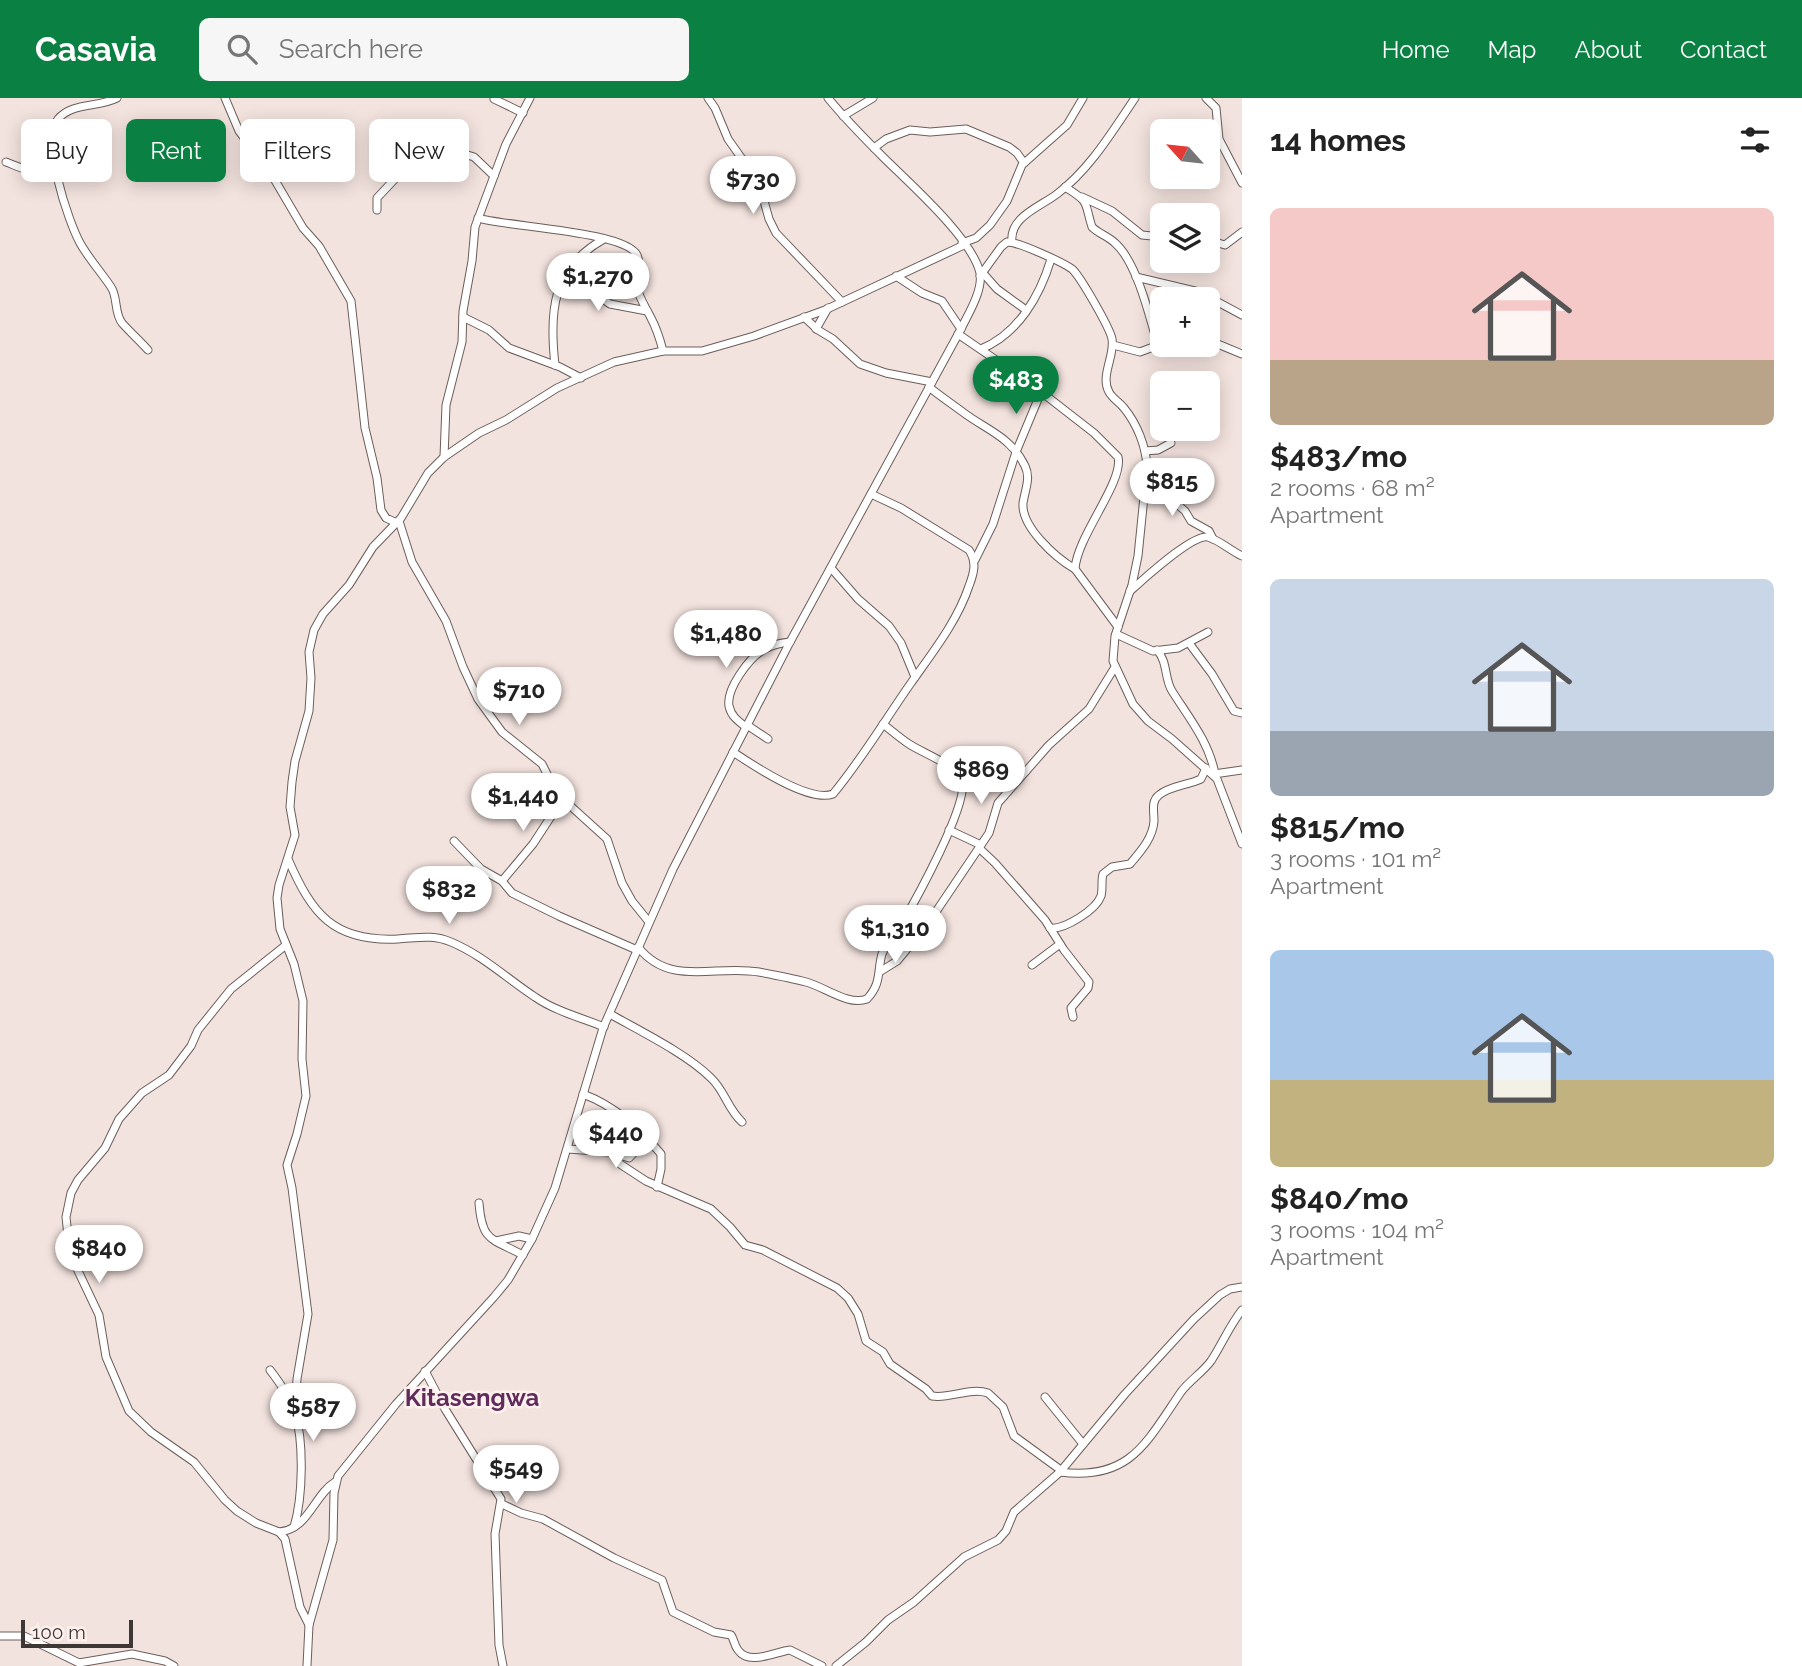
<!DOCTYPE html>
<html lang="en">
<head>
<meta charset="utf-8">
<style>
  :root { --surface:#fff; --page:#f6f6f6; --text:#222; --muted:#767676; --accent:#0b8043 }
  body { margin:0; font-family:Raleway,sans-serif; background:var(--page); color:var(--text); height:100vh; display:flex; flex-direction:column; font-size:26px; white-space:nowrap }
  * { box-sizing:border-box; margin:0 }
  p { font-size:23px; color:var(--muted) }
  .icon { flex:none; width:38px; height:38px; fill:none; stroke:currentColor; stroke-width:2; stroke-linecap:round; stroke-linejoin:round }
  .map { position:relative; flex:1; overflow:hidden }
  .panel { display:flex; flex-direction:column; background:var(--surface); width:560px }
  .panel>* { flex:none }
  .top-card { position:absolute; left:21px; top:21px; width:665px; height:63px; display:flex; gap:14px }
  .needle { width:46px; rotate:297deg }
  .fabs { position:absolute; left:1150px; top:21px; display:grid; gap:14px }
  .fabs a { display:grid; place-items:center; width:70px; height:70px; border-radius:10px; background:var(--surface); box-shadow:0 4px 18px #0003; font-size:35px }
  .scale { position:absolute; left:21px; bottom:18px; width:112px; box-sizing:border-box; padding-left:7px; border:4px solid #3d3735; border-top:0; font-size:19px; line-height:24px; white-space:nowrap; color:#3d3735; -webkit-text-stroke:5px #fef1ed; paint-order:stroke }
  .price { position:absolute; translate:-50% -60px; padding:0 16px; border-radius:24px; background:#fff; color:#222; font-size:23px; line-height:46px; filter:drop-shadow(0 2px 4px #0008) }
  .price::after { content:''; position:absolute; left:50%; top:42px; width:21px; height:16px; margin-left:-10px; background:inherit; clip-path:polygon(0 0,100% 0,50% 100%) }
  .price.selected { background:var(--accent); color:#fff }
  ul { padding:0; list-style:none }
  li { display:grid; align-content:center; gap:14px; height:371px; padding:0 28px }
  li span { display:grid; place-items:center; height:217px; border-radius:10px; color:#555 }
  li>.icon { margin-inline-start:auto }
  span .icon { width:126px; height:126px; fill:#fffc; stroke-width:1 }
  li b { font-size:30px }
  h2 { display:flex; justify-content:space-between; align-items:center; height:84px; padding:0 28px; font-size:30px }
  .pill { padding:0 24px; border-radius:10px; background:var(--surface); box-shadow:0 4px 18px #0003; font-size:24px; line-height:63px }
  .pill.selected { background:var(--accent); color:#fff }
  header { display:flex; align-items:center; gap:42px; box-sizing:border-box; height:98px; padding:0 35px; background:var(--accent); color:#fff }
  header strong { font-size:33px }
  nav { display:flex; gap:38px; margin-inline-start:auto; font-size:24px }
  .search { width:490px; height:63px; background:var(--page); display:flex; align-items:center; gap:18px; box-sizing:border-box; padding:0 24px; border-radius:10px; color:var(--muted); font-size:26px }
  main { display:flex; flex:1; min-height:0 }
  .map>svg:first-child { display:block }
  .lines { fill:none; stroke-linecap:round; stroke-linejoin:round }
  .minor-casing { stroke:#6b5e5a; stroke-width:9 }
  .minor { stroke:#fff; stroke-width:7 }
  .labels { text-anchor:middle; stroke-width:5; stroke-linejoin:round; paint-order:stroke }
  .quarter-label { font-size:24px; font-weight:bold; fill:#5f2c5b; stroke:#fef1ed }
</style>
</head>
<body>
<header>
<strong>Casavia</strong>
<div class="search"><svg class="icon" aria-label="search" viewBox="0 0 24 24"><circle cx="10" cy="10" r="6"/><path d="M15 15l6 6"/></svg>Search here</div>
<nav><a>Home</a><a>Map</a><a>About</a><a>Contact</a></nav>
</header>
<main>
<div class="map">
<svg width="1242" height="1568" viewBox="0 0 1242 1568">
  <rect width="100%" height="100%" fill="#f3e3de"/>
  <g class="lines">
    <defs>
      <g id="minor">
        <path d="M117 0C98 10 72 4 58 21 41 42 68 123 80 145 89 161 101 174 111 189 118 199 114 215 122 225 130 234 140 243 148 252"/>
        <polyline points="225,0 239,33 273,79 303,130 319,148 351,203 365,330 377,380 381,412 386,420 397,425"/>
        <polyline points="708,0 715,10 728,41 759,85 769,121 776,135 842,204"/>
        <polyline points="1206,0 1216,10 1219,41 1242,85"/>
        <polyline points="494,1 523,15"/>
        <polyline points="843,18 873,0"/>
        <polyline points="874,50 886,41 910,32 930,34 966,31 1009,49 1017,55 1024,65"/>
        <path d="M6 64C32 74 34 78 54 55"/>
        <path d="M1065 89C1091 105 1084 104 1092 129 1099 136 1108 138 1115 145 1137 164 1150 220 1158 248"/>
        <polyline points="1082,99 1112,113 1142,137 1162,139"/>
        <polyline points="377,112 377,100 406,69 440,51 448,51 474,59 494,78"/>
        <path d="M478 120C507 129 625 133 637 157 642 168 635 178 637 189 639 200 645 208 650 218 656 229 660 241 663 253"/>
        <polyline points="1208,142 1225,147 1242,134"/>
        <path d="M1012 144C1009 119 1040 109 1057 96 1090 71 1112 34 1135 0"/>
        <polyline points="962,145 976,140 990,127 1007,103 1022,67 1067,27 1083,0"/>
        <polyline points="982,174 997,191 1026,212"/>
        <polyline points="564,178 589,191 610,206 647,213"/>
        <polyline points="896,178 922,195 942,203 961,231"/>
        <path d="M980 178 1001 149 1007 144C1019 144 1062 164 1072 171 1080 178 1110 230 1112 241 1115 258 1100 278 1109 294 1112 300 1119 304 1124 310 1137 326 1146 348 1147 369L1138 458 1132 487 1115 538 1113 563 1133 606 1148 623 1172 641 1217 681 1242 746"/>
        <polyline points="1136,179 1199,194 1242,217"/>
        <polyline points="463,219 489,232 509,250 560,269 581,280"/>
        <polyline points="804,219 818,232 833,241 860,266 886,275 932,284"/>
        <polyline points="816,231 828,210"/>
        <path d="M958 236 1031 286 1094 335 1118 359C1124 384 1077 438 1075 471L1118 529"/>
        <polyline points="1208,242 1242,256"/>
        <polyline points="1113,247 1140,254 1161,246"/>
        <path d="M981 251C1018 236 1040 198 1051 161"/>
        <path d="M555 267C549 213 552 170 604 141"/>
        <path d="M929 289C940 298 952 306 964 315 987 332 1011 339 1025 368 1031 380 1025 392 1023 405 1021 429 1056 460 1075 471"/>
        <polyline points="1145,353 1158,352 1171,345"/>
        <polyline points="444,359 446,307 462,244 463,213 472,163 475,129 506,46 530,0"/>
        <polyline points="1145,387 1176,405 1185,413 1191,423 1209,433 1213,441"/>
        <polyline points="399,423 412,464 446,523 463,569 478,601 502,634 542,666 550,682 565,703 607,741 622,785 632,803 649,824"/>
        <polyline points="975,462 993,426 1016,354 1041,294"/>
        <polyline points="831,470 858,501 889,528 901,545 915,579"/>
        <path d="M1130 493C1143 482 1192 436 1208 439 1219 442 1231 453 1242 458"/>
        <polyline points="1116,536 1153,553 1178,550 1208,534"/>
        <polyline points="1189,545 1212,576 1234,613 1242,615"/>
        <path d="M1157 552C1168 564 1164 580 1172 593 1189 620 1209 644 1215 676"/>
        <polyline points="747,627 768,641"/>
        <path d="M746 629C738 623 731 618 729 608 726 591 749 560 763 552 771 547 780 545 790 544"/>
        <path d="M733 654C754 668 809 705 833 696 862 661 885 622 911 585 932 555 957 524 969 488 974 475 977 464 969 452L901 410 871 396"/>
        <polyline points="1214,676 1242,672"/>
        <polyline points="962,682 1026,673"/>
        <polyline points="949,732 981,747"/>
        <polyline points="454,743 481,771 502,783 512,795 559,818 637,852"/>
        <polyline points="979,750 995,765 1045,822 1064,852 1089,884 1088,890 1071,910 1073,919"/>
        <path d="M288 761C312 816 333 844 398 841 417 840 433 836 451 844 484 858 506 880 535 899 555 913 582 920 604 929"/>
        <polyline points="502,783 533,746 563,700"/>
        <path d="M1050 830C1064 832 1096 812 1101 798 1103 790 1101 783 1103 776L1112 769 1130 766C1140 754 1153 740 1154 723 1154 713 1151 703 1159 697 1168 689 1185 687 1196 683L1201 681 1206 670"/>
        <polyline points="286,847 231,891 198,932 191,948 169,977 142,995 119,1021 105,1050 78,1082 71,1095 66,1119 70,1156 99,1217 106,1259 129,1313 151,1334 194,1364 225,1402 237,1413 256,1425 279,1434 285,1441 300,1509 309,1527"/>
        <path d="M638 849C671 890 715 866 759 874 775 877 791 880 806 884 825 889 848 908 867 901 882 885 877 873 882 856 886 846 894 838 900 829 914 805 970 705 962 681 957 668 921 654 909 646 900 640 892 633 883 626"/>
        <polyline points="1032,867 1060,846"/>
        <polyline points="881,873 897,863 927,827 989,735 998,705 1049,647 1089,611 1115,569"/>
        <path d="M610 916C640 933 687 956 711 980 725 993 727 1010 742 1024"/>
        <path d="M583 996C615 1008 639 1030 661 1056V1071L657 1089"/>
        <polyline points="568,1051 609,1054 629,1060 647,1041"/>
        <path d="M616 1056 620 1066 646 1083 711 1111 730 1129 745 1147 763 1152 837 1190 848 1200 858 1216 866 1243 883 1254 890 1266 926 1291 932 1298C950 1301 970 1289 988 1295L1003 1309 1014 1338 1062 1373"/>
        <path d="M479 1105C482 1144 491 1140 523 1157"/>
        <polyline points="496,1143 519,1138 532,1141"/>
        <path d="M270 1272C280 1285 290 1299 295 1315 304 1344 303 1399 294 1429"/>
        <polyline points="425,1273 445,1311 501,1401 495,1436 499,1547 503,1568"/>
        <polyline points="1045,1299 1083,1346"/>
        <polyline points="295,1314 297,1281 308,1216 292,1090 287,1067 297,1036 306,998 302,961 303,903 294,866 280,831 277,800 279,787 295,737 290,709 292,684 295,663 309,613 311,580 309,554 314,532 323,516 349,487 373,449 401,420 428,375 444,359 479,335 506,322 557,290 614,264 663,253 702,253 754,238 825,212 964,147"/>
        <path d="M1060 1374C1130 1383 1146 1345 1181 1294 1189 1283 1202 1275 1211 1263 1222 1246 1230 1227 1242 1212"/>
        <path d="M502 1406 521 1415 543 1421 614 1460 662 1482 673 1514 714 1534 731 1537C734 1541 734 1547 738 1552 749 1568 775 1554 790 1552L822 1568"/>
        <path d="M279 1434C308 1432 314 1397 335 1384"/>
        <polyline points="0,1538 24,1538 79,1565 132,1556 165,1563 174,1568"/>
        <path d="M307 1568 309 1527 333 1442 334 1395 338 1378 396 1306 494 1199 508 1182 532 1141 555 1090 603 930 673 771 790 544 961 231C968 216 983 193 980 175 972 140 909 85 883 59 864 40 845 21 828 0"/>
        <polyline points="836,1568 866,1544 888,1522 914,1504 964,1459 998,1442 1006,1433 1014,1414 1060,1374 1125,1296 1194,1221 1220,1197 1230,1191 1242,1189"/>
      </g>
    </defs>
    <!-- minor casing -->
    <use href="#minor" class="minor-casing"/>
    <!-- minor -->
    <use href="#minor" class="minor"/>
  </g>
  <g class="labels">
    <!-- quarter labels -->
    <g class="quarter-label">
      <text x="472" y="1308">Kitasengwa</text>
    </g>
  </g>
</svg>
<div class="fabs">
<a><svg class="needle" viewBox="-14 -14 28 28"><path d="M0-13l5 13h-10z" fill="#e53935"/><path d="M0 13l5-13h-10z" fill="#767676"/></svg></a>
<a><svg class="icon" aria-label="layers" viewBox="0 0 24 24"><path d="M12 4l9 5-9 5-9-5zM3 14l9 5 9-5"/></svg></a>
<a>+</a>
<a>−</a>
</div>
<div class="scale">100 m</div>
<b class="price" style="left:753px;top:118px">$730</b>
<b class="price" style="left:598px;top:215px">$1,270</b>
<b class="price selected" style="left:1016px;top:318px">$483</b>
<b class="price" style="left:1172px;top:420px">$815</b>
<b class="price" style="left:726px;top:572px">$1,480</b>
<b class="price" style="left:519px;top:629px">$710</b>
<b class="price" style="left:981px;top:708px">$869</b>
<b class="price" style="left:523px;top:735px">$1,440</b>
<b class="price" style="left:449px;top:828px">$832</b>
<b class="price" style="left:895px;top:867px">$1,310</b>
<b class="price" style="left:616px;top:1072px">$440</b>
<b class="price" style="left:99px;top:1187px">$840</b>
<b class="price" style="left:313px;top:1345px">$587</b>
<b class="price" style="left:516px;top:1407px">$549</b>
<div class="top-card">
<a class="pill">Buy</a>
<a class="pill selected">Rent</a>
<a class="pill">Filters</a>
<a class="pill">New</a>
</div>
</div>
<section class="panel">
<h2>14 homes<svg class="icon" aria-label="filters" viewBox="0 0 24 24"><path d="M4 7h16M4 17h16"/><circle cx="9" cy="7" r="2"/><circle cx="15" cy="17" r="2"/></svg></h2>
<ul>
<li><span style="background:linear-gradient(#f6c9c9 70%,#b9a48a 0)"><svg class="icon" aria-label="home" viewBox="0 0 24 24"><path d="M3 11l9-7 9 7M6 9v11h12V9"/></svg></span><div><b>$483/mo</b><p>2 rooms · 68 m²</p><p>Apartment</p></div></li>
<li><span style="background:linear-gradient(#c9d6e8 70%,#9aa5b1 0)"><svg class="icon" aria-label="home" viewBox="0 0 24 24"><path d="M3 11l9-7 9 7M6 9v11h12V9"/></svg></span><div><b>$815/mo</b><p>3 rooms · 101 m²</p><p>Apartment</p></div></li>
<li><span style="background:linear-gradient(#a9c7e8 60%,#c2b280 0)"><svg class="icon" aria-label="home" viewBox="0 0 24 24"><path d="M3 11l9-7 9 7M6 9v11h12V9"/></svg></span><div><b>$840/mo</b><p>3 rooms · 104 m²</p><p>Apartment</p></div></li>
</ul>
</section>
</main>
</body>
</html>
